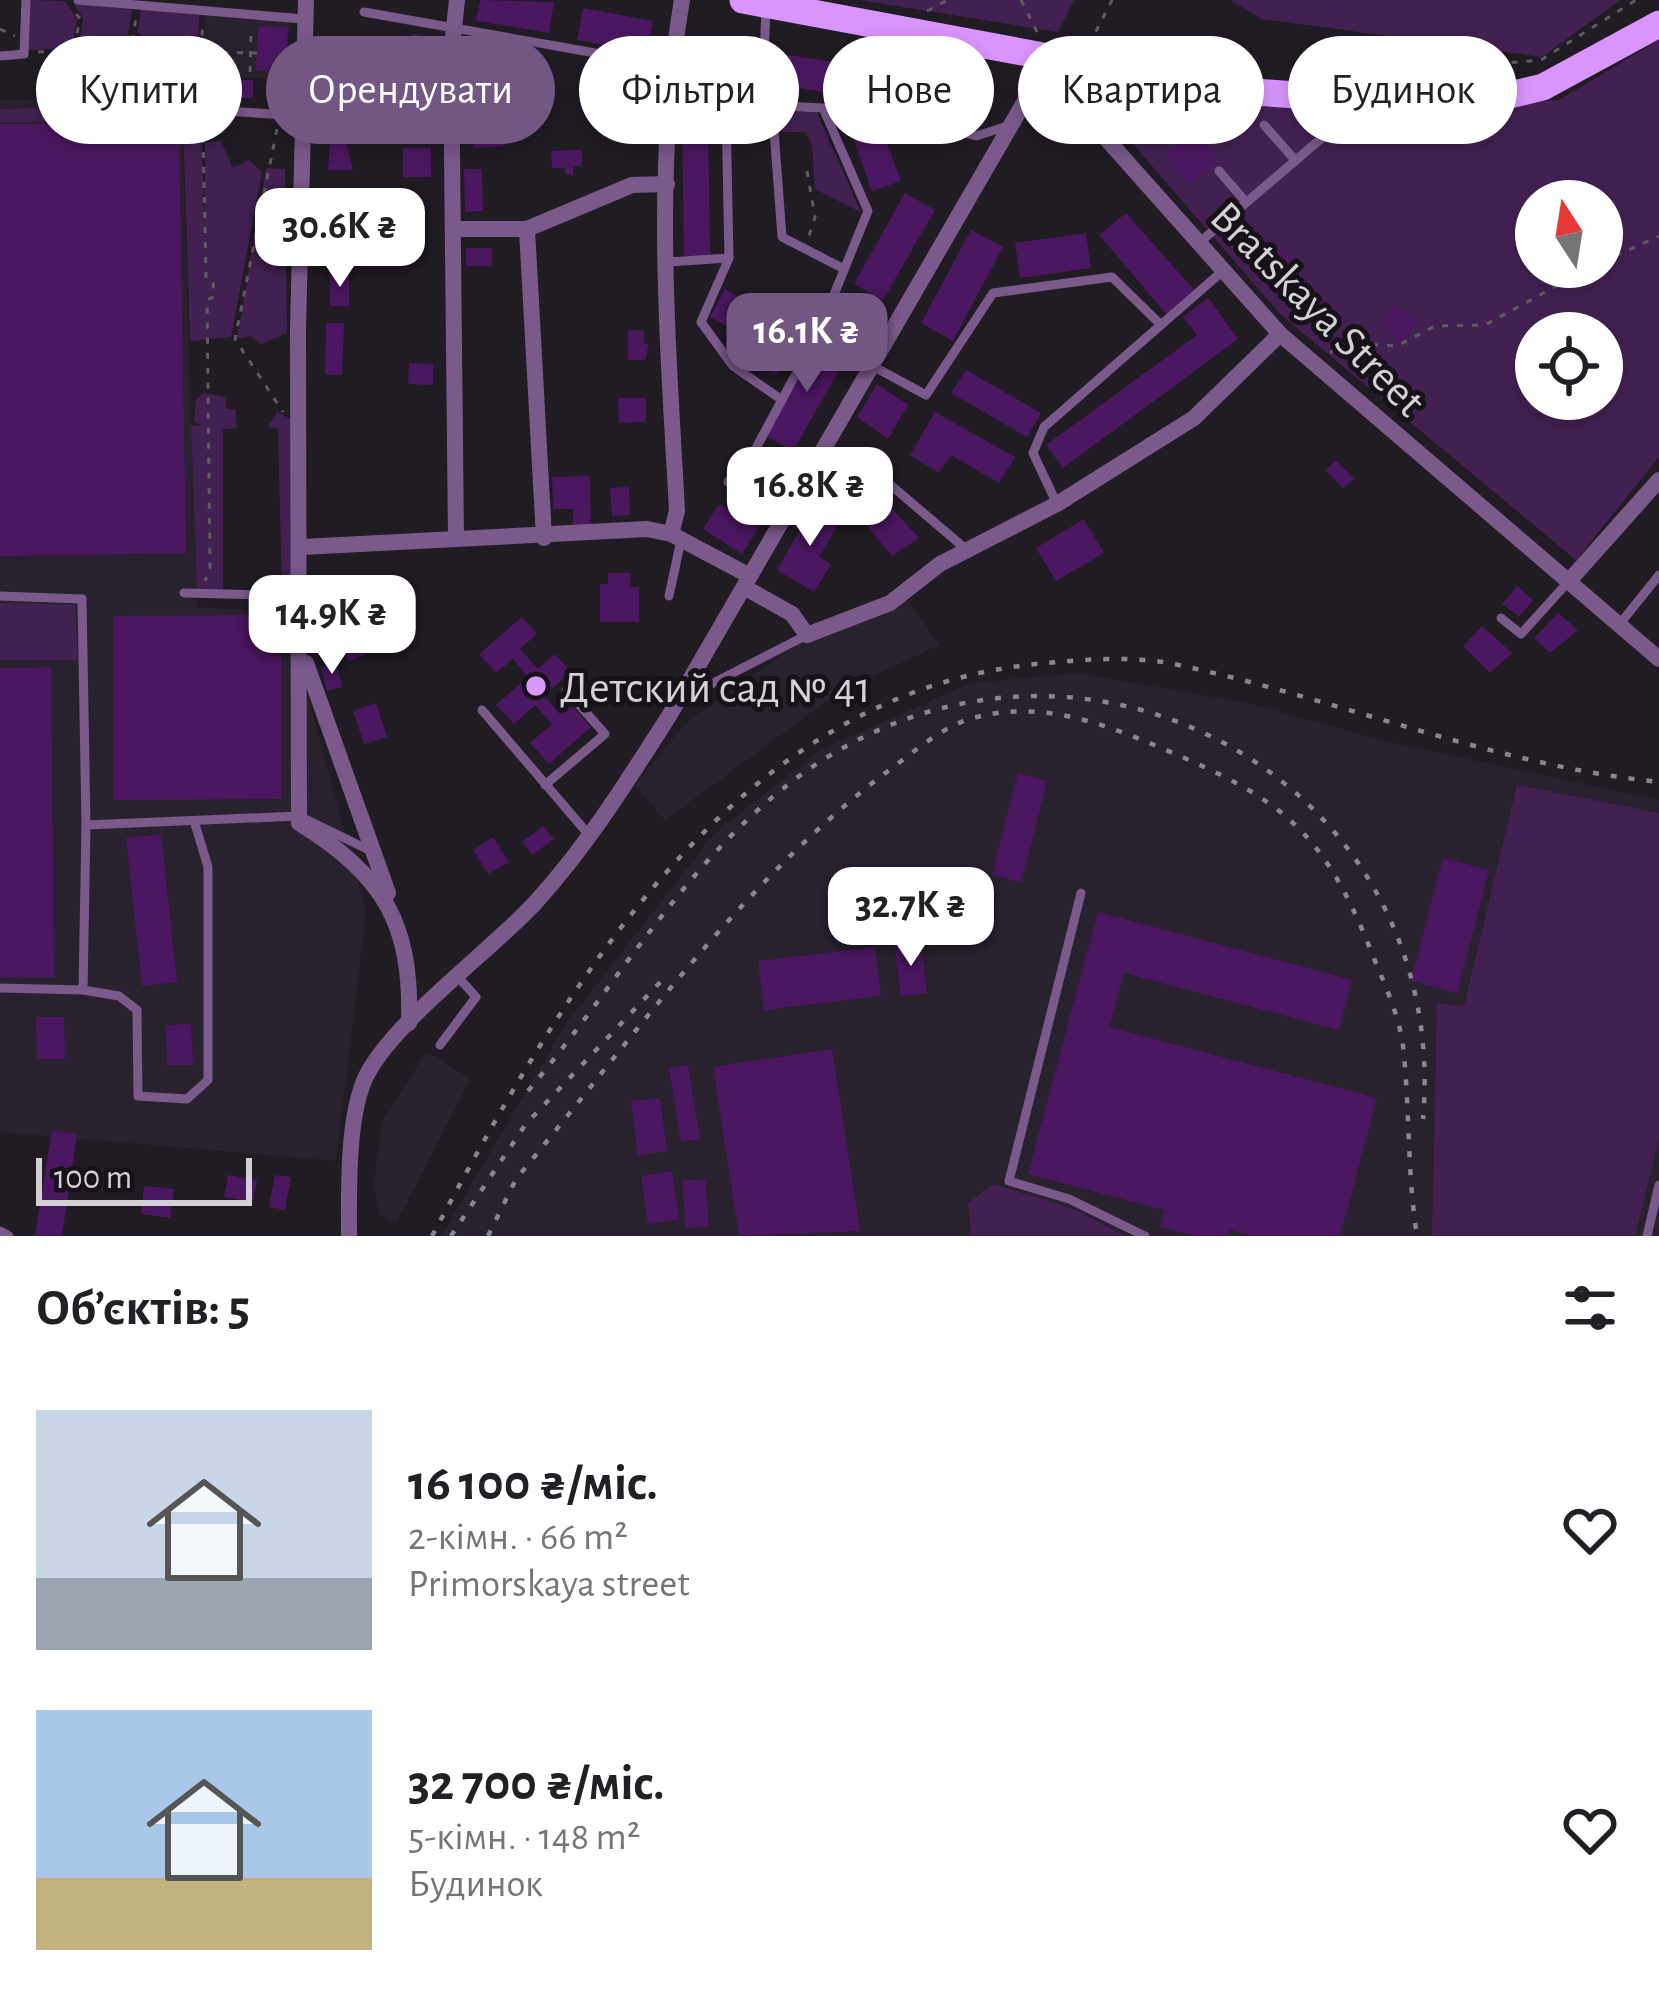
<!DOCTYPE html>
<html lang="uk">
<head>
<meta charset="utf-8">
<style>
  :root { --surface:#fff; --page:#f2f2f2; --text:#202124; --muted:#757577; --accent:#735783 }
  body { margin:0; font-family:"Alegreya Sans",sans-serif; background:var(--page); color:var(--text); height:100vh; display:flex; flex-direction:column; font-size:45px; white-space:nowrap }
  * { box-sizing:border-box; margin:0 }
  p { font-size:39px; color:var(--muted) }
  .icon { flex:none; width:66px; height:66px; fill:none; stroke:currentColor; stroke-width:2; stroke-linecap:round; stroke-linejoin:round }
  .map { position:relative; height:1236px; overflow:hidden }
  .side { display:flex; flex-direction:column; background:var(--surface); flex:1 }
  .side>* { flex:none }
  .banner { position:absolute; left:36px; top:36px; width:1587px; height:108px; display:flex; gap:24px }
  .needle { width:78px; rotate:348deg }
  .controls { position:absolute; left:1515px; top:180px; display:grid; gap:24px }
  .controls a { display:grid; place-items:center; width:108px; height:108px; border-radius:50%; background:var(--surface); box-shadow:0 6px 18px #0003; font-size:60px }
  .scale { position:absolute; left:36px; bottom:30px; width:216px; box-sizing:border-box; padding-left:12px; border:6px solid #d3d0d6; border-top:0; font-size:33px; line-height:42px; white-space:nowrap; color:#d3d0d6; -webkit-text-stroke:9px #17121a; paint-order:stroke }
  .price { position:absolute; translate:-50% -102px; padding:0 27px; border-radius:24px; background:#fff; color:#222; font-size:39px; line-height:78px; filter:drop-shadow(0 3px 6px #0008) }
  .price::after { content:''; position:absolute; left:50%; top:72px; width:36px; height:27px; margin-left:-18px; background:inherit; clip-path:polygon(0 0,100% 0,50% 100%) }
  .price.active { background:var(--accent); color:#fff }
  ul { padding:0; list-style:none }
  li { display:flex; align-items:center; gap:36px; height:300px; padding:0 36px }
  li span { display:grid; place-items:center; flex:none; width:336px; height:240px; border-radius:0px; color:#555 }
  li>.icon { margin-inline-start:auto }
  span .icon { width:144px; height:144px; fill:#fffc; stroke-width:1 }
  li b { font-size:51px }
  h2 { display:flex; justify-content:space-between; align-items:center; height:144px; padding:0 36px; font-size:51px }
  .tag { padding:0 42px; border-radius:54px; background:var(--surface); box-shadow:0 6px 18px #0003; font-size:42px; line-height:108px }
  .tag.active { background:var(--accent); color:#fff }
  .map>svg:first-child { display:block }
  .built { fill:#2a212f }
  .green { fill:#422152; fill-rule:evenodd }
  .building { fill:#4a1760 }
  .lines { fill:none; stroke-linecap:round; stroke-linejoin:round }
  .path { stroke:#605b63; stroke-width:3; stroke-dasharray:6 9; stroke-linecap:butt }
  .lane { stroke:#7a5a8b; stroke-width:9 }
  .street { stroke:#7a5a8b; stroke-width:16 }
  .primary { stroke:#da95fd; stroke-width:27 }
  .rail { stroke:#8a868d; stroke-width:4.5; stroke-dasharray:6 12; stroke-linecap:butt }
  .poi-dot { fill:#d89af8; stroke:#17121a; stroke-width:4.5 }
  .labels { text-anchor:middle; stroke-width:10; stroke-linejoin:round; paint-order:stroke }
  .street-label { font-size:45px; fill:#d3d0d6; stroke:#17121a }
  .poi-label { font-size:45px; fill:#d3d0d6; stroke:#17121a; text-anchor:start }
</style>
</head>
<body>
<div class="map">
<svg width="1659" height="1236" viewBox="0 0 1659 1236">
  <rect width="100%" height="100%" fill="#211b24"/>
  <!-- built -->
  <g class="built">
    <polygon points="206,13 289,20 287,79 202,77"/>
    <polygon points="181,99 197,607 285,612 366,912 336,1161 0,1132 0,100"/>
    <polygon points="906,599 939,645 840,691 665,820 635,785 687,722 825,625"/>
    <polygon points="1077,673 1247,703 1389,742 1659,800 1659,1236 441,1236 566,1024 714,834 820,750 971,683"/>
    <polygon points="426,1052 470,1079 396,1224 379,1214 374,1182 382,1123"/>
  </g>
  <!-- green -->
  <g class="green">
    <polygon points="28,0 65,1 77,19 72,48 26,50"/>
    <polygon points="859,0 1074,0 1058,32"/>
    <polygon points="1230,0 1620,0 1542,57 1262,19"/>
    <polygon points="73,3 132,10 125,53 79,47 83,18"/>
    <polygon points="141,9 199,15 198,51 152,53 154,46 137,32"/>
    <path d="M1659 40V457L1576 560 1280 314 1095 100 1093 84 1108 80 1465 105 1559 100ZM1536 201H1602V267H1536ZM1536 333H1602V399H1536Z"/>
    <polygon points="175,105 175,122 0,122 0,109"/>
    <polygon points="770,108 816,111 861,212 815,189 812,145 806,132 783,132"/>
    <polygon points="201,123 205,238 205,142 221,141 233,168 249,160 262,172 231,337 190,341 183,124"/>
    <polygon points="266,168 285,169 287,333 261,344 251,336 237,339"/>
    <polygon points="203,393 225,397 227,409 235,409 237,428 223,429 223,593 197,592 191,426 201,425 194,421 196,400"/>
    <polygon points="277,412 291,419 294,594 282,594 278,428 268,427"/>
    <polygon points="0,603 75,605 78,660 0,660"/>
    <polygon points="1517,785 1659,813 1659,1138 1635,1236 1432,1236 1437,1003 1464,1006"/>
    <polygon points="994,1184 1078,1211 1125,1236 971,1236 968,1203"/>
  </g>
  <!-- building -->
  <g class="building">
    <polygon points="480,0 554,2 549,33 476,21"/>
    <polygon points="583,8 653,21 647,53 577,40"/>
    <polygon points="258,26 288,27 286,72 256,71"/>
    <polygon points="413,34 449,41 446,56 410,49"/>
    <polygon points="713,47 754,47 755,100 713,100"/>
    <polygon points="775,53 875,68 870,99 770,84"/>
    <polygon points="344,63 351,63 350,91 322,89 323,69"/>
    <polygon points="404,65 432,70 430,86 401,81"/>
    <polygon points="473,77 503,81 501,96 471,92"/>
    <polygon points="205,79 253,80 253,98 204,98"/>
    <polygon points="682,115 708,115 710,256 684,256"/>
    <polygon points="877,117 901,181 872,191 849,127"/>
    <polygon points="179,123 186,553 0,556 0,124"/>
    <polygon points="1194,129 1220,159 1189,185 1164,155"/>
    <polygon points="504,131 505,146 474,148 473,133"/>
    <polygon points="330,142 346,143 353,170 328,170"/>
    <rect x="403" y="148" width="28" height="29"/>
    <polygon points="582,150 582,166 573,166 573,176 565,174 565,168 552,168 551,151"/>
    <polygon points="464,169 482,169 483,211 465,212"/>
    <polygon points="905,193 935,210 883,300 854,284"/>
    <polygon points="342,208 363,209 357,233 341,232"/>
    <polygon points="1126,213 1195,291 1167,315 1099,235"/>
    <polygon points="971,230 1003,247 953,341 921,323"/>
    <polygon points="1086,233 1091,268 1020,278 1015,243"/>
    <polygon points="1286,245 1302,283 1279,293 1268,267 1254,263"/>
    <rect x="466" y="248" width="26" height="18"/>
    <rect x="330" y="273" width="19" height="33"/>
    <polygon points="725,289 800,331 776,375 751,361 760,345 710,317"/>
    <polygon points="1208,298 1238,339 1063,468 1046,445 1197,335 1183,317"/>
    <polygon points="1397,305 1417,323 1401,342 1380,323"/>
    <polygon points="326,323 344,323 342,375 325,375"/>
    <polygon points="628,330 644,330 644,344 649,344 645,360 628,360"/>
    <polygon points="821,339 848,354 793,451 766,436"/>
    <polygon points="409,363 433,364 433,385 408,384"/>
    <polygon points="966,370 1041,413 1027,437 951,393"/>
    <polygon points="877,384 908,405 888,439 857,417"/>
    <polygon points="618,398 646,398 646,422 619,423"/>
    <polygon points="935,412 1015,457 999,483 951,455 939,473 910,455"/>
    <polygon points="1336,460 1354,479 1343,489 1326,470"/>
    <polygon points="750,466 784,486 742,554 703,529 719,504 734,512 749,487 741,482"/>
    <polygon points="590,476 591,529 573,529 573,509 553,509 552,477"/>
    <polygon points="629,487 630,515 612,516 610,488"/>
    <polygon points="815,503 842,518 819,557 831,564 814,592 777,570"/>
    <polygon points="887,503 919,538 892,556 865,523"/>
    <polygon points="1084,519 1104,553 1056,581 1036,548"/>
    <polygon points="608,573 631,573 630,587 639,587 639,622 600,622 600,584 608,584"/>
    <polygon points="1517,586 1533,600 1519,617 1502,604"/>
    <polygon points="1558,613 1578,630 1550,653 1534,638"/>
    <polygon points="281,615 281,799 113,800 113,616"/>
    <polygon points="522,617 537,634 520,649 538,669 555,654 571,672 544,695 560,714 571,705 591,727 549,764 530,743 552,724 535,705 514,724 496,705 528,677 513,659 496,673 479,654"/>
    <polygon points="353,619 368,654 349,661 341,652 338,630"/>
    <polygon points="1482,626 1512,653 1490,673 1463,646"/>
    <polygon points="336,663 342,687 327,691 321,667"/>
    <polygon points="51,667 54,977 0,978 0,668"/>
    <polygon points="376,703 387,737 364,744 353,711"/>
    <polygon points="1018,773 1047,781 1021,882 992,875"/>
    <polygon points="543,826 554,839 532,855 522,842"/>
    <polygon points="161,834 177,982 142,986 126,838"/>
    <polygon points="493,837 509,862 488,874 473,850"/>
    <polygon points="1443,858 1489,870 1457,993 1411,981"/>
    <polygon points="1098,912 1352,980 1339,1030 1124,973 1109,1027 1377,1098 1340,1236 1254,1236 1230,1230 1228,1236 1194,1236 1160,1227 1164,1210 1028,1174"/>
    <polygon points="921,942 927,993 901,996 894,945"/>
    <polygon points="875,947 881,996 764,1010 758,961"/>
    <polygon points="36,1017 64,1017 65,1059 37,1059"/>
    <polygon points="191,1024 193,1065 167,1065 166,1025"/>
    <polygon points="832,1049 860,1231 739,1236 713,1067"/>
    <polygon points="688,1065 700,1139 681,1142 669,1068"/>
    <polygon points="660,1098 667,1151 638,1155 631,1101"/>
    <polygon points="52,1130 77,1134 62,1236 35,1236"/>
    <polygon points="672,1171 679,1220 648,1224 641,1176"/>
    <polygon points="228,1175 257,1180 253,1202 224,1197"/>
    <polygon points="275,1175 291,1177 285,1210 269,1207"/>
    <polygon points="705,1179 709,1226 686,1228 682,1181"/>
    <polygon points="144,1186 174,1189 170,1218 141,1214"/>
  </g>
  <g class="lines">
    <!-- path -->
    <g class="path">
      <polyline points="1021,0 1037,32"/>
      <polyline points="927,11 948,0"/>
      <polyline points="0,29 15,36"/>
      <polyline points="1089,45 1112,0"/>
      <polyline points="74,48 80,19 75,12"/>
      <polyline points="38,52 74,50 129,57 201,52 203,22"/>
      <polyline points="207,52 257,53"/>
      <polyline points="130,56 136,18"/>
      <polyline points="250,72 251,28"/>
      <polyline points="1362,75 1541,60 1636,0"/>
      <polyline points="277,129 235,339 283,412"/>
      <polyline points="203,137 206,278 213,281 214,297 207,300 210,568 205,581"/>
      <polyline points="807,171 815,217 808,239"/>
      <polyline points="1602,262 1659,236"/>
      <polyline points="1330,353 1346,343 1397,346 1435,326 1485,325 1591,267"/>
    </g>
    <!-- lane -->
    <g class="lane">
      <polyline points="78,0 303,19"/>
      <polyline points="364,12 646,62"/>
      <polyline points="0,56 24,54 26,0"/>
      <polyline points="899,84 919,90 938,125 976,136 1008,126"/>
      <polyline points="762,105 823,108 868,211 820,329"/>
      <polyline points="762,105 773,117 782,237 844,269"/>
      <polyline points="181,108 301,116"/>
      <polyline points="1264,125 1295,160"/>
      <polyline points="1219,171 1246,202"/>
      <polyline points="1200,242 1323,137 1467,139 1466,102"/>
      <polyline points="729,258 726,111 762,105 766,9"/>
      <polyline points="668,262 729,258 701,322 733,366 782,400"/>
      <polyline points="869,364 926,395 993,293 1112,277 1161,325"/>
      <polyline points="755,450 804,477"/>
      <polyline points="728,482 755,450 820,329 874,356"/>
      <polyline points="887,482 967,550"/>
      <polyline points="1057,504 1033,453 1044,427 1225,269"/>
      <polyline points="184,593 302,596"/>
      <polyline points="0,596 82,599 86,825 299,816 371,851"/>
      <polyline points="669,596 681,540"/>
      <polyline points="1501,618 1521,634 1569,581"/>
      <polyline points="1619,625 1659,575"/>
      <polyline points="684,698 807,635"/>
      <polyline points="482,710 589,835"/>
      <polyline points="545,785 605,734 566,690"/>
      <polyline points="1081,893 1009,1181 1069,1199 1145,1236"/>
      <polyline points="0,988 83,990 86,825"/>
      <polyline points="83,990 119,996 137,1010 138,1096 187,1099 208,1080 208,867 195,824"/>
      <polyline points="440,1045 476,997 458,977"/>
      <polyline points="0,1231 9,1236"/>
      <polyline points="1647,1236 1659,1185"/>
    </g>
    <!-- street -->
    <g class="street">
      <path d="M306 0 298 330 299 823C384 876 412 923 409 1023"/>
      <polyline points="1051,56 1071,99 1280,334 1659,659"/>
      <polyline points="455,229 527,229 544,538"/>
      <polyline points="527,229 632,185 667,184"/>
      <path d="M671 534 677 511C668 342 653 168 682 0"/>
      <polyline points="456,539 451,56 457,0"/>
      <polyline points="302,547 647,529 671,534 750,576"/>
      <polyline points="1569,581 1659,480"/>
      <polyline points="744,587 792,614 807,635 890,603 940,564 1057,504 1194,418 1280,334"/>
      <polyline points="306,663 388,893"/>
      <path d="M349 1236C349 1192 347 1122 364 1081 386 1027 493 949 535 903 587 846 628 780 669 716L1051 56"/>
    </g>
    <!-- primary -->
    <polyline class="primary" points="743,0 1226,90 1324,97 1506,96 1543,87 1659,24"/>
    <!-- rail -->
    <g class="rail">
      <path d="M528 1091C621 981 693 847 815 765 1090 582 1452 785 1423 1119"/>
      <path d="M432 1236C565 988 734 688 1047 663 1087 659 1135 656 1174 664 1337 698 1493 765 1659 782"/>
      <polyline points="451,1236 525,1125 666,976"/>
      <path d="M488 1236 516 1179C635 1036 746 875 896 765 920 747 944 726 973 718 1041 699 1105 724 1166 750 1282 799 1324 832 1371 951 1383 981 1399 1014 1403 1046 1410 1109 1407 1173 1417 1236"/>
    </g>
  </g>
  <!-- markers -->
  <circle class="poi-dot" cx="536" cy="686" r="12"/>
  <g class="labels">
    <!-- street labels -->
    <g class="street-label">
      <text transform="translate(1319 308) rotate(45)" y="16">Bratskaya Street</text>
    </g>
    <!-- poi labels -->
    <g class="poi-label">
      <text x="560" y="702">Детский сад № 41</text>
    </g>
  </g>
</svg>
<div class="controls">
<a><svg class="needle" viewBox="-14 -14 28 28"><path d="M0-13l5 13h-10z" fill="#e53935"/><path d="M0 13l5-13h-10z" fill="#757577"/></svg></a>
<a><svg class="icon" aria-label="locate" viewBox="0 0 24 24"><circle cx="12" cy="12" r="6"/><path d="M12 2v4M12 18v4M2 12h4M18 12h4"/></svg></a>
</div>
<div class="scale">100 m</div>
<b class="price" style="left:340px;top:290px">30.6K ₴</b>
<b class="price active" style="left:807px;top:395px">16.1K ₴</b>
<b class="price" style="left:810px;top:549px">16.8K ₴</b>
<b class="price" style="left:332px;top:677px">14.9K ₴</b>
<b class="price" style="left:911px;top:969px">32.7K ₴</b>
<div class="banner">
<a class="tag">Купити</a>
<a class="tag active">Орендувати</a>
<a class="tag">Фільтри</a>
<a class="tag">Нове</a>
<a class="tag">Квартира</a>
<a class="tag">Будинок</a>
</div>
</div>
<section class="side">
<h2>Об’єктів: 5<svg class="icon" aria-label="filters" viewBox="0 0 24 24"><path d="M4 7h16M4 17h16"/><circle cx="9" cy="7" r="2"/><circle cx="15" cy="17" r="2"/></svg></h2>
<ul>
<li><span style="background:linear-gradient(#c9d6e8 70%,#9aa5b1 0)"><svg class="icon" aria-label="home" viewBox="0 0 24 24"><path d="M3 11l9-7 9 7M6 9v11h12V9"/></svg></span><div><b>16 100 ₴/міс.</b><p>2-кімн. · 66 m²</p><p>Primorskaya street</p></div><svg class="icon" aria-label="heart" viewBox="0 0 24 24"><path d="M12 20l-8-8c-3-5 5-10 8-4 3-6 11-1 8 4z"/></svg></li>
<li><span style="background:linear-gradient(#a9c7e8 70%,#c2b280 0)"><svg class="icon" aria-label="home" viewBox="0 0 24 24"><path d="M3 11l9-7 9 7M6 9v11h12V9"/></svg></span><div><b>32 700 ₴/міс.</b><p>5-кімн. · 148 m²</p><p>Будинок</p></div><svg class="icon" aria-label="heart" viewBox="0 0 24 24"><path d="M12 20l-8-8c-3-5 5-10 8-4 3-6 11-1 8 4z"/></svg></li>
</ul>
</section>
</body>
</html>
